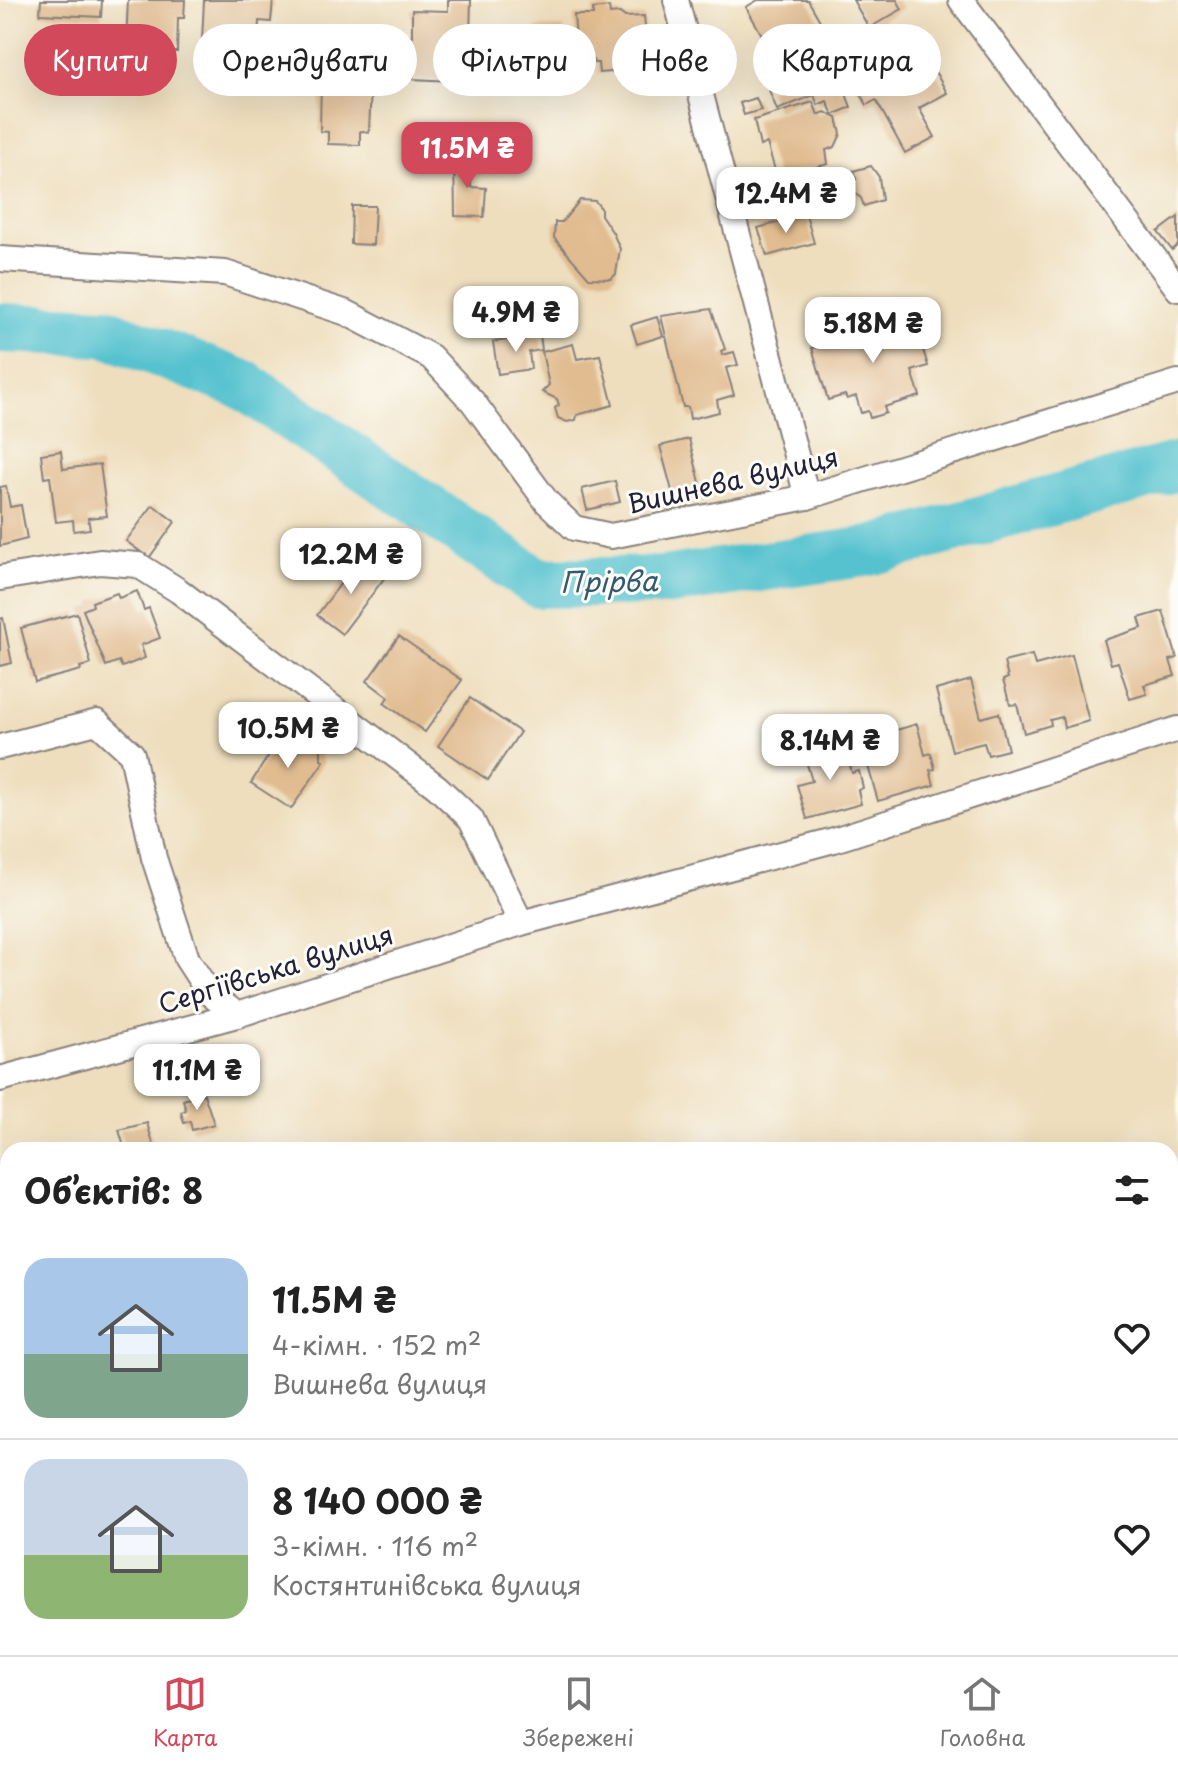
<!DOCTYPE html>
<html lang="uk">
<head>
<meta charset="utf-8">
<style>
  :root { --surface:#fff; --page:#f2f2f2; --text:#222; --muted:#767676; --line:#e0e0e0; --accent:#d1495b }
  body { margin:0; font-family:"Playpen Sans",sans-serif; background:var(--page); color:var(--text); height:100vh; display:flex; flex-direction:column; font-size:30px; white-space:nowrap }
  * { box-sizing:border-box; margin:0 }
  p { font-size:26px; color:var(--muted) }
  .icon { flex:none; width:44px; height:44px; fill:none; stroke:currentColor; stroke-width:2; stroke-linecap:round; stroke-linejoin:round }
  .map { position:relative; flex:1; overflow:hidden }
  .side { position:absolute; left:0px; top:1142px; width:1178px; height:514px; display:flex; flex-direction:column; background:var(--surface); border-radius:24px 24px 0 0; box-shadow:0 8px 32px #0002 }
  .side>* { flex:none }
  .top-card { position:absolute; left:24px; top:24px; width:1130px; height:72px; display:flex; gap:16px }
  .price { position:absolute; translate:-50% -68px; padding:0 18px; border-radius:16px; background:#fff; color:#222; font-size:26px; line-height:52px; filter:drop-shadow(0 2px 4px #0008) }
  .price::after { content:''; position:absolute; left:50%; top:48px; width:24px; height:18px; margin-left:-12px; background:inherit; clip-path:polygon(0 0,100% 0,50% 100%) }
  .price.active { background:var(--accent); color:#fff }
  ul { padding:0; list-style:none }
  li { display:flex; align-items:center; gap:24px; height:200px; padding:0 24px }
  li+li { border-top:2px solid var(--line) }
  li span { display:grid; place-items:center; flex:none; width:224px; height:160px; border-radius:24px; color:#555 }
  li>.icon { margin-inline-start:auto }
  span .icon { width:96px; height:96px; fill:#fffc; stroke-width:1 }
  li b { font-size:34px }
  h2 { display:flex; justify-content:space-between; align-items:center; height:96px; padding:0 24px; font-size:34px }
  .pill { padding:0 28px; border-radius:36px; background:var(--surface); box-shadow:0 8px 32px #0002; font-size:28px; line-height:72px }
  .pill.active { background:var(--accent); color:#fff }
  .tabs { display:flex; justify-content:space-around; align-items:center; height:112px; border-top:2px solid var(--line); background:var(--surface); font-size:22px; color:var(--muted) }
  .tabs a { display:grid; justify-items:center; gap:4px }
  .tabs .active { color:var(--accent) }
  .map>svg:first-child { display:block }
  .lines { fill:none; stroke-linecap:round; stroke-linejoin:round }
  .river { stroke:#56c2cf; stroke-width:50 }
  .building { fill:#e1bc90 }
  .minor-casing { stroke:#88807c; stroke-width:28 }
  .minor { stroke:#fff; stroke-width:24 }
  .labels { text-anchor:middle; stroke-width:6; stroke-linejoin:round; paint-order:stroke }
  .street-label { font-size:26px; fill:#22223b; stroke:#fdfcf7 }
  .water-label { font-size:28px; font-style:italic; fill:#345a6f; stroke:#fdfcf7 }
</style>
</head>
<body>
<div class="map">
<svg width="1178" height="1655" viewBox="0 0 1178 1655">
  <rect width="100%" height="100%" fill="#fdfcf7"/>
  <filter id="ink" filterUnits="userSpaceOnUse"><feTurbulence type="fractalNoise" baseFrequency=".0125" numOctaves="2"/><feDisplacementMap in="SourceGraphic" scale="16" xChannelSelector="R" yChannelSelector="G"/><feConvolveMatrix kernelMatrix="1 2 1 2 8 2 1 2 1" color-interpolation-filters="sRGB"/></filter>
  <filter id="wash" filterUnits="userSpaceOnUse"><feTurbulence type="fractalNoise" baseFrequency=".006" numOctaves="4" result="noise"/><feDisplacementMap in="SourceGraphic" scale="32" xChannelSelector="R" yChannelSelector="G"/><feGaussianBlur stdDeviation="1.8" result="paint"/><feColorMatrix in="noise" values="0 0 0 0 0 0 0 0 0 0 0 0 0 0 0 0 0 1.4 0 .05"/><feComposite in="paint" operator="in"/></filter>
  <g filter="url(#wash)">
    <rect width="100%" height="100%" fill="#eedebd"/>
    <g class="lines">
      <!-- river -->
      <polyline class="river" points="0,328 105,332 244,385 538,583 663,581 870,551 1178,466"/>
    </g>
    <g id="blocks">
      <!-- building -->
      <g class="building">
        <polygon points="41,0 102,0 101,17 40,14"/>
        <polygon points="128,0 185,0 184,18 178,18 177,52 160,52 159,67 125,66"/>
        <polygon points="204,0 273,0 271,22 259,21 257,57 237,56 237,63 201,61"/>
        <polygon points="448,0 471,0 469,69 453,68 451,81 413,79 414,68 404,66 398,60 399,42 406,36 412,36 412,10 448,11"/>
        <polygon points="758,0 808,0 827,33 796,50 785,31 766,42 746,7"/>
        <polygon points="853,0 897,0 902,9 869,28"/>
        <polygon points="609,7 610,14 620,13 625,17 644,16 649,69 599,73 598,63 594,63 593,60 578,62 574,15 593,15 593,9"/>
        <polygon points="536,27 564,27 564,65 537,66"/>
        <polygon points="911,39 932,75 936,73 947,93 919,108 935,137 905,153 876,100 867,105 849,73"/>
        <polygon points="829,64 841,91 844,89 851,107 833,115 827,101 818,105 814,95 777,110 769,90"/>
        <polygon points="321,79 356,80 356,86 371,86 369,132 360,131 360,145 328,144 328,132 320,131"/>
        <polygon points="756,98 761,110 744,115 740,103"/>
        <polygon points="813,102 818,115 825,112 837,118 841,134 835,147 826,150 828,164 777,177 767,143 760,146 754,120"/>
        <polygon points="454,155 471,155 471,187 486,188 484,217 455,216"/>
        <polygon points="871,166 879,177 882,200 864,206 861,198 856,194 852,196 848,187 856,179 853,171"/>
        <polygon points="580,200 595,201 601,208 601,215 613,233 620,249 616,274 611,279 589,278 554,238 555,222 562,222"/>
        <polygon points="352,206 375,206 373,245 351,244"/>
        <polygon points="806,215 814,243 767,256 758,228"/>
        <polygon points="1178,217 1178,245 1172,250 1158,232"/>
        <polygon points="711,309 725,349 721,351 722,355 734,352 738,365 726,368 734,395 717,400 719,412 690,419 688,407 683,407 661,316"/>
        <polygon points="912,314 928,366 912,371 920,396 884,407 886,413 870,418 868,411 861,413 856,396 847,399 845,395 828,400 812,348 827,344 826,340"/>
        <polygon points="657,317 663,336 637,344 631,325"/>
        <polygon points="540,335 542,350 529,352 531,369 498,374 493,342"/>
        <polygon points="573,344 577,359 600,355 613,405 577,415 576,420 567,422 558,418 555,408 559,405 557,399 542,392 549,385 542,352"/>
        <polygon points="689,439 703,494 675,502 660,446"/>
        <polygon points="61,451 63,469 100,464 107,516 88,518 90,529 74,531 73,520 56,522 50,477 44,478 41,454"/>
        <polygon points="615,481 620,502 587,510 582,489"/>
        <polygon points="6,486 10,507 21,505 27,539 0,546 0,487"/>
        <polygon points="153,505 175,522 149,558 126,541"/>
        <polygon points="360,558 385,577 342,634 317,615"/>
        <polygon points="137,591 144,610 149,608 160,638 141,645 145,658 122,667 119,661 106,666 83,610 93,606 92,602 117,593 119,598"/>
        <polygon points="1163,611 1177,658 1170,660 1175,676 1144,685 1147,694 1130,699 1118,662 1111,664 1104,640 1142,628 1139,618"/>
        <polygon points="77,613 91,664 80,667 81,670 35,682 21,628"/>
        <polygon points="3,618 12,663 0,666 0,619"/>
        <polygon points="399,636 462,680 425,732 384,703 388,697 367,681"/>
        <polygon points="1032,655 1035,665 1072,655 1089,721 1064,728 1062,717 1050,720 1051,725 1024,733 1017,704 1010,705 1003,680 1008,678 1004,662"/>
        <polygon points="971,680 981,718 999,713 1008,750 988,755 984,743 952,751 936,690"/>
        <polygon points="470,698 520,732 488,780 438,746"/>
        <polygon points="917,724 925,755 931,753 935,769 930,770 934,785 878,801 868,766 884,762 876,736"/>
        <polygon points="283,733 301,745 308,742 321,750 321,759 324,761 291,809 251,783"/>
        <polygon points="844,742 852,773 859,771 863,788 858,790 861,804 807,819 797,785 812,781 804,754"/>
        <polygon points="204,1094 214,1124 192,1130 190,1121 184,1123 181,1112 186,1110 183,1100"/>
        <polygon points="147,1123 155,1150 125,1150 119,1130"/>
      </g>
    </g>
  </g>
  <g filter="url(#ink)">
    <use href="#blocks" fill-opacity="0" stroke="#88807c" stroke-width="2"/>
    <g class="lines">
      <defs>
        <g id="minor">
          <polyline points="676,0 807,497"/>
          <polyline points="961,0 1178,289"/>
          <polyline points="0,259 225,273 347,313 431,357 473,402 547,502 574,528 611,536 807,497 1178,382"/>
          <polyline points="0,578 100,562 138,565 179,591 437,787 471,819 521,923 834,840 1178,729"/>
          <polyline points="0,747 97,722 132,754 154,858 187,959 209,993 237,1015"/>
          <polyline points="0,1079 237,1015 521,923"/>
        </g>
      </defs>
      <!-- minor casing -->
      <use href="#minor" class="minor-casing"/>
      <!-- minor -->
      <use href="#minor" class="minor"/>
    </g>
  </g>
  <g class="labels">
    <!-- street labels -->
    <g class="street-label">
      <text transform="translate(733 481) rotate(-13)" y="9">Вишнева вулиця</text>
      <text transform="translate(276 970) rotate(-17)" y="9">Сергіївська вулиця</text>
    </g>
    <!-- water labels -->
    <g class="water-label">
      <text transform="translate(609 582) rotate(-1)" y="10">Прірва</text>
    </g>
  </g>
</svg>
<b class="price active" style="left:467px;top:190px">11.5M ₴</b>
<b class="price" style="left:786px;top:235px">12.4M ₴</b>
<b class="price" style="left:516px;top:354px">4.9M ₴</b>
<b class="price" style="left:873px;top:365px">5.18M ₴</b>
<b class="price" style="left:351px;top:596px">12.2M ₴</b>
<b class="price" style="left:288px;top:770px">10.5M ₴</b>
<b class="price" style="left:830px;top:782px">8.14M ₴</b>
<b class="price" style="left:197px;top:1112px">11.1M ₴</b>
<div class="top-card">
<a class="pill active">Купити</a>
<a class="pill">Орендувати</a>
<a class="pill">Фільтри</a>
<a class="pill">Нове</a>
<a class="pill">Квартира</a>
</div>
<section class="side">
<h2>Об’єктів: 8<svg class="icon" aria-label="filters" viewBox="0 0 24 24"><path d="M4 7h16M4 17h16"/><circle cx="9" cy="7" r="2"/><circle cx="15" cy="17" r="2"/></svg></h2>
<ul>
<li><span style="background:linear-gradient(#a9c7e8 60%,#7fa58c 0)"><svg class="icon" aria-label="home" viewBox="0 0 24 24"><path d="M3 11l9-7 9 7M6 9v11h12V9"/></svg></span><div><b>11.5M ₴</b><p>4-кімн. · 152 m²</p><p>Вишнева вулиця</p></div><svg class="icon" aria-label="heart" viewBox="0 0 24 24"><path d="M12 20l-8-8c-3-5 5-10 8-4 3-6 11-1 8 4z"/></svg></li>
<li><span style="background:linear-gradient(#c9d6e8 60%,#8fb573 0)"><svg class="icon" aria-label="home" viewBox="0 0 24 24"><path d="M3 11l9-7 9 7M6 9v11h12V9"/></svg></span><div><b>8 140 000 ₴</b><p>3-кімн. · 116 m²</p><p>Костянтинівська вулиця</p></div><svg class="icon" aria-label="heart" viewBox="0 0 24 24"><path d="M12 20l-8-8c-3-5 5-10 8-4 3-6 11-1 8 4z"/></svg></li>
</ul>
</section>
</div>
<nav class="tabs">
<a class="active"><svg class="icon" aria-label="map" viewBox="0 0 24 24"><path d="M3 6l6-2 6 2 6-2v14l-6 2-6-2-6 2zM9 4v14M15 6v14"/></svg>Карта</a>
<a><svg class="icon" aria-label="saved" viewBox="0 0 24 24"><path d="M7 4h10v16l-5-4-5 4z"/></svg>Збережені</a>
<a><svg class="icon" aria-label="home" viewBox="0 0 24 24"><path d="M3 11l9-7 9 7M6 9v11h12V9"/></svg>Головна</a>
</nav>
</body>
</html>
